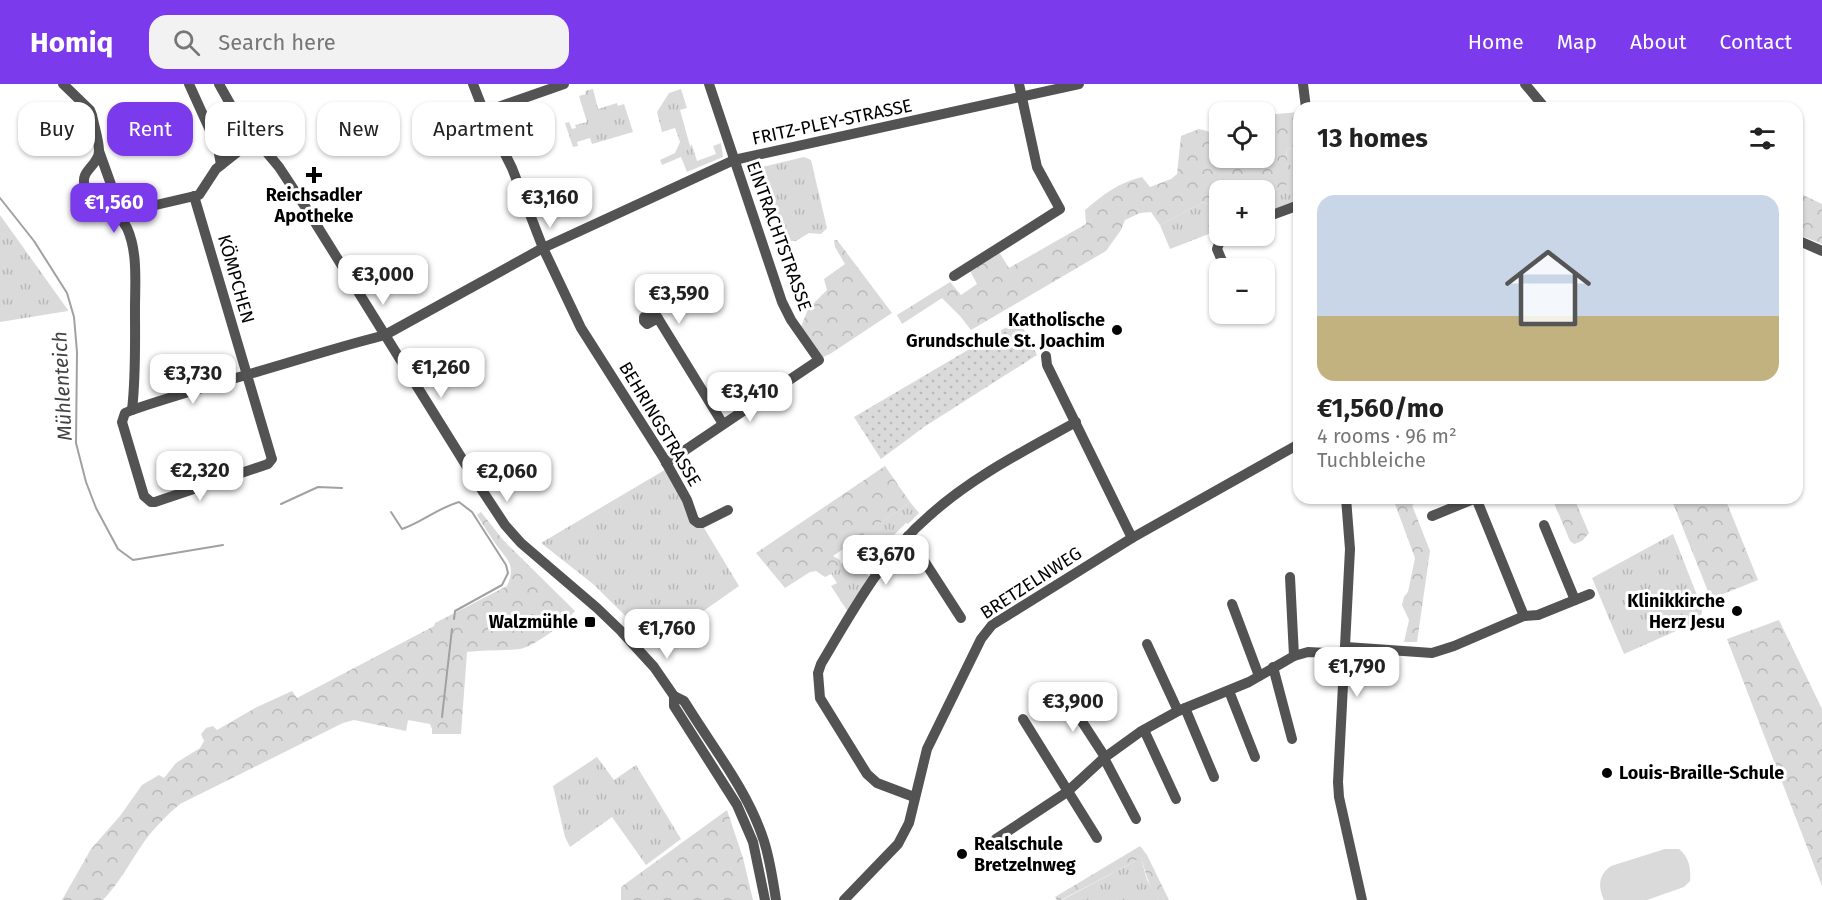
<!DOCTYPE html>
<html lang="en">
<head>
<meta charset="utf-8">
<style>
  :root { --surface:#fff; --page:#f2f2f2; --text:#222; --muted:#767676; --accent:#7c3aed }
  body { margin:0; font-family:"Fira Sans",sans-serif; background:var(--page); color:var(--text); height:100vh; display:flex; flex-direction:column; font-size:22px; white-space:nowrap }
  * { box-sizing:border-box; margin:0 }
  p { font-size:20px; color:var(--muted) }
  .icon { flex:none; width:33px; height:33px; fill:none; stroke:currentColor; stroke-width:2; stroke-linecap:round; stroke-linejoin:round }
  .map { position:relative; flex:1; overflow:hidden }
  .drawer { position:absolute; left:1293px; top:18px; width:510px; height:402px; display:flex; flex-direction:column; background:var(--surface); border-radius:18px; box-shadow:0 2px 4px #0004 }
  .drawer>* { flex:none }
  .guide { position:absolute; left:18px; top:18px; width:570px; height:54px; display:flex; gap:12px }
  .controls { position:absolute; left:1209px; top:18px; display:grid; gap:12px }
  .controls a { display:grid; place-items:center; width:66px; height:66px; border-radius:12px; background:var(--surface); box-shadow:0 2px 4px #0004; font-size:30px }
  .price { position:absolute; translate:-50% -51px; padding:0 14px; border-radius:12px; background:#fff; color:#222; font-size:20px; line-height:39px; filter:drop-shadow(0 2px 3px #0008) }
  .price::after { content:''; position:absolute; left:50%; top:36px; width:18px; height:14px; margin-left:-9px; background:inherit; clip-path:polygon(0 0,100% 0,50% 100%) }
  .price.active { background:var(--accent); color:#fff }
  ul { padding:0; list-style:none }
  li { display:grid; align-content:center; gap:12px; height:318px; padding:0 24px }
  li span { display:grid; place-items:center; height:186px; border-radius:18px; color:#555 }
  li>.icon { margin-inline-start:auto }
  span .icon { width:108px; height:108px; fill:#fffc; stroke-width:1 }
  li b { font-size:26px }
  h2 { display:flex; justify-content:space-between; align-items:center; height:72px; padding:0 24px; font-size:26px }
  .chip { padding:0 21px; border-radius:18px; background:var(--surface); box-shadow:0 2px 4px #0004; font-size:21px; line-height:54px }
  .chip.active { background:var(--accent); color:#fff }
  header { display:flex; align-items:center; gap:36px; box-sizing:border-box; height:84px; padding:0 30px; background:var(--accent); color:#fff }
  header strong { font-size:28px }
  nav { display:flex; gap:33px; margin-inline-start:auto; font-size:21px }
  .search { width:420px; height:54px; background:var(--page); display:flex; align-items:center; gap:15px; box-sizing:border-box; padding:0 21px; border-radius:18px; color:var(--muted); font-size:22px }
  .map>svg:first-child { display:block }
  .grass { fill:url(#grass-tufts) }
  .forest { fill:url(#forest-crowns) }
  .garden { fill:url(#garden-dots) }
  .pitch { fill:#dadada }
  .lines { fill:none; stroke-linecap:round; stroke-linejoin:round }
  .stream { stroke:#a1a1a1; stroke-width:2 }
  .minor { stroke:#535353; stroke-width:10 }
  .poi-dot { fill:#000; stroke:#fff; stroke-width:2 }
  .labels { text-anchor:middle; stroke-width:6; stroke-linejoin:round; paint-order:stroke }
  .street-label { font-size:18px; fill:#000; stroke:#fff }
  .poi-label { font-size:18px; font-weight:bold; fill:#000; stroke:#fff; text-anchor:end }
  .water-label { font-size:20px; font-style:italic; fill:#424242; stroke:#fff }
</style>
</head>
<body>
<header>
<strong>Homiq</strong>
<div class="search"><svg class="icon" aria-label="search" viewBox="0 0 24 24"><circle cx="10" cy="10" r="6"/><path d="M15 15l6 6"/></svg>Search here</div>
<nav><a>Home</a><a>Map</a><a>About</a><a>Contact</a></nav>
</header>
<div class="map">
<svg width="1822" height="816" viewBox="0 0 1822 816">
  <defs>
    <pattern id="grass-tufts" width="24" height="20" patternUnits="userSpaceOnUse" patternTransform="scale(1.5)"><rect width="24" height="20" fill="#dadada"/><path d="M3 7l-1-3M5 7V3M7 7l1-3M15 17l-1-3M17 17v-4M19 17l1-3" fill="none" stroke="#b9b9b9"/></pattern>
    <pattern id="forest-crowns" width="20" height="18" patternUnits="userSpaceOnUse" patternTransform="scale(1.5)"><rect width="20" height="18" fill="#dadada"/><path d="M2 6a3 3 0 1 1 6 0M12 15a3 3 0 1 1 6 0" fill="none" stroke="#b9b9b9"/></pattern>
    <pattern id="garden-dots" width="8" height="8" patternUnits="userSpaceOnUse" patternTransform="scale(1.5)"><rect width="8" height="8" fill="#dadada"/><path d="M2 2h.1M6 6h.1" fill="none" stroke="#b9b9b9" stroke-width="1.8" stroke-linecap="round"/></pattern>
  </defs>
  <rect width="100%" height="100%" fill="#fff"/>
  <!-- grass -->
  <g class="grass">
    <polygon points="593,5 598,25 617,19 618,22 624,20 633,48 592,60 590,54 577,58 578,62 573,63 565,39 569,38 572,45 576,44 575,41 587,38 579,12 586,10 585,7"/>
    <polygon points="681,5 687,24 680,26 690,62 692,61 697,77 716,70 713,62 721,59 723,73 687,88 681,73 662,81 660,76 675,69 680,58 675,44 662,48 657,28 669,9"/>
    <polygon points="1299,60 1299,116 1265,129 1265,111 1289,99 1286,66"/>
    <path d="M804 73 811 76 827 144 821 150 809 149 796 157H791L787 154C785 146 786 142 777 139L762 92 751 93 750 85 754 81 762 83Z"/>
    <polygon points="1204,118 1215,125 1219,124 1219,146 1170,165 1160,141"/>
    <polygon points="0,131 68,226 68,227 0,238"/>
    <polygon points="668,384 739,502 655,561 593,500 541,459"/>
    <polygon points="910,418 919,429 908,440 906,439 894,451 896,453 878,477 861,462 851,459"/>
    <path d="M1673 450 1702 524C1702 531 1701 535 1694 539L1624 570 1592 494Z"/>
    <polygon points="852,475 860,476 864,486 864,489 870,493 848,528 831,502 837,499 831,490 844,477"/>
    <polygon points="597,673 614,696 636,681 681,755 646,781 612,733 570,763 565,753 553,702"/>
    <polygon points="1141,774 1147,796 1159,816 1062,816"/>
  </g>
  <!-- forest -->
  <g class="forest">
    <path d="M1299 28V60L1286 66 1290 99 1265 111 1264 106H1220L1219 124 1216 125 1204 118 1160 141 1151 128 1140 129 1125 136 1121 146 1106 167 971 246 960 232 942 214 902 240 897 231 950 198 961 211 977 200 970 187 999 168 1009 184 1086 140 1085 126C1104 110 1118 99 1142 93L1150 103 1171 95 1177 90 1181 52 1199 45 1215 49V36L1219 35 1220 74H1264L1265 31Z"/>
    <polygon points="1797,108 1822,120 1822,160 1797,150"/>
    <polygon points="834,156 837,156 892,229 830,270 819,275 799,248 808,225 827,206 824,195 845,180 835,163"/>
    <polygon points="885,382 910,418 833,472 840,476 841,480 831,490 825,493 816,487 810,488 785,504 756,469"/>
    <polygon points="1407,414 1429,414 1412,421 1430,467 1417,558 1404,558 1409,536 1402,521 1404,513 1408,508 1415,474 1395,420"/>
    <polygon points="1552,414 1574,414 1589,449 1582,457 1574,460 1570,457"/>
    <polygon points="1671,414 1725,414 1758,496 1711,515"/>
    <path d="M481 428 504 457 575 527C565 539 535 562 520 565 503 567 485 566 467 568L461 650H432V645L430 640 408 636 406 647 354 636 343 639 180 720C167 731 154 744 144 758 130 778 120 798 103 816H62L91 765 120 732 142 701 159 691 164 694 176 679 200 664 204 657 201 650 206 644 213 642 217 646 257 623 292 607 297 614 434 542 435 539 507 502C517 480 506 475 495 459 489 450 483 441 477 431Z"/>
    <polygon points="1779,536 1822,625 1822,802 1727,555"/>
    <polygon points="727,726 743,774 753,816 621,816 621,803"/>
    <path d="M1140 762 1147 771 1169 816H1159C1149 804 1146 789 1141 774L1061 816H1057L1055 813Z"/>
  </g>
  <!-- garden -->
  <polygon class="garden" points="1019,236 1037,271 924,343 881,375 854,333"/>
  <!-- pitch -->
  <path class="pitch" d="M1665 765H1679C1689 773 1691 784 1690 797L1684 803 1647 816H1604C1598 803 1598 791 1611 782Z"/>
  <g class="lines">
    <!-- stream -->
    <g class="stream">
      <polyline points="0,114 34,157 67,209 74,233 77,268 76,359 86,398 96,424 118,465 133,476 223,461"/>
      <polyline points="281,420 318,403 342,404"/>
      <path d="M391 428 402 445C422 438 438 424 459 418L472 428 506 481 508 489 502 501 455 527 454 535"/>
      <polyline points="442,633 452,545"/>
    </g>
    <!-- minor -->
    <g class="minor">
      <path d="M63 0 90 26 92 31C94 42 99 56 99 67 99 82 79 86 85 103 90 117 118 125 127 144 138 168 135 199 135 225 135 259 136 292 132 326"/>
      <polyline points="189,0 218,64 221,81"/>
      <path d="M219 0 238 34 279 83 306 124 474 394 505 441 521 459 597 524 621 547 654 583 674 612 684 617 691 628C717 669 749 710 764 757 770 776 773 796 776 816"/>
      <polyline points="473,0 484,28 512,84 543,164 581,244 663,373 687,416 694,436 698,439 702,439 728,426"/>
      <polyline points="1303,0 1306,24"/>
      <polyline points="1525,0 1545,24"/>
      <polyline points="484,28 564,0"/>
      <polyline points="99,67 123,134"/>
      <path d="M194 112 271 372 272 375 268 380 155 418H151L144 412 122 338 125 329 132 326C170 313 208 302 246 291 289 279 331 265 374 254L385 251 543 164 734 76 1079 0"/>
      <polyline points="117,130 199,111 216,85 254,55"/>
      <polyline points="1264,134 1299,121"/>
      <polyline points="1222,152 1217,165 1225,184"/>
      <polyline points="1797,156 1822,167"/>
      <polyline points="954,192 1060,125 1037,83 1019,0"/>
      <polyline points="658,234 647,240 644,237 644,233 651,229 656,231 723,340"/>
      <polyline points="1046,272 1047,281 1132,454"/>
      <polyline points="666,379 819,276 791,236 782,218 709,0"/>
      <polyline points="1346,414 1350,465 1338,698 1339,713 1362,816"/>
      <polyline points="1432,432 1476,414 1524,532"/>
      <polyline points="1544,441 1575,516"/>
      <polyline points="908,452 961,534"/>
      <polyline points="1290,493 1294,572"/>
      <polyline points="1232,520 1259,592"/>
      <polyline points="1147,560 1178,627"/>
      <polyline points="1346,563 1432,569 1454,562 1524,532 1538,531 1590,510"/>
      <polyline points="1273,583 1292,655"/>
      <polyline points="1229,607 1255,673"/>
      <polyline points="1064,610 1105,673"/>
      <polyline points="674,612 674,622 737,721 753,758 765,816"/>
      <polyline points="1185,624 1214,693"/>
      <polyline points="1023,635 1097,754"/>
      <polyline points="1144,646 1176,715"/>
      <polyline points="1104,674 1136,735"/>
      <path d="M914 713 877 699 867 690 820 614 818 589 821 580C852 528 882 472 929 432 972 393 1026 366 1076 338"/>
      <polyline points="996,755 1067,708 1104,674 1140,648 1178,627 1249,598 1294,572 1308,568 1345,570"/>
      <polyline points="844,816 898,760 909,739 927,665 981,555 992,541 1132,454 1299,360"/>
    </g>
  </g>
  <!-- markers -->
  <g class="poi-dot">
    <path d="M311 82h6v6h6v6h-6v6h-6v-6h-6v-6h6z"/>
    <circle cx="1117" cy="246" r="6"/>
    <circle cx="1737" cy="527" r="6"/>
    <rect x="584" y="532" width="12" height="12" rx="3"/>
    <circle cx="1607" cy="689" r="6"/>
    <circle cx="962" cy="770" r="6"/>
  </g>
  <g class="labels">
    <!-- street labels -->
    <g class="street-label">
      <text transform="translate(832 38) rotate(-12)" y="6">FRITZ-PLEY-STRASSE</text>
      <text transform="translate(779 152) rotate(70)" y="6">EINTRACHTSTRASSE</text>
      <text transform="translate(236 195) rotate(74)" y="6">KÖMPCHEN</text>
      <text transform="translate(660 340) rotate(59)" y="6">BEHRINGSTRASSE</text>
      <text transform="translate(1031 499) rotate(-33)" y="6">BRETZELNWEG</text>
    </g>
    <!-- poi labels -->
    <g class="poi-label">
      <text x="314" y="117" text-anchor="middle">Reichsadler<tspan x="314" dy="21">Apotheke</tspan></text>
      <text x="1105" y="242">Katholische<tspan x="1105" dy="21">Grundschule St. Joachim</tspan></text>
      <text x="1725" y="523">Klinikkirche<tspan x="1725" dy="21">Herz Jesu</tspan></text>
      <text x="578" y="544">Walzmühle</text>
      <text x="1619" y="695" text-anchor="start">Louis-Braille-Schule</text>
      <text x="974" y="766" text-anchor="start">Realschule<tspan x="974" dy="21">Bretzelnweg</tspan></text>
    </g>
    <!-- water labels -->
    <g class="water-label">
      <text transform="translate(62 302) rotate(-93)" y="7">Mühlenteich</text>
    </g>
  </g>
</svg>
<div class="controls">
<a><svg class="icon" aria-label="locate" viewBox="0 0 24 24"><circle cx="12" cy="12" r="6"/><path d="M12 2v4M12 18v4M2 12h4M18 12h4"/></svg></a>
<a>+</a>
<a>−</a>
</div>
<b class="price" style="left:550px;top:145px">€3,160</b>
<b class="price active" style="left:114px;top:150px">€1,560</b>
<b class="price" style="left:383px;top:222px">€3,000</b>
<b class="price" style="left:679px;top:241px">€3,590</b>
<b class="price" style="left:441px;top:315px">€1,260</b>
<b class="price" style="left:193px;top:321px">€3,730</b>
<b class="price" style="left:750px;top:339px">€3,410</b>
<b class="price" style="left:200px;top:418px">€2,320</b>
<b class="price" style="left:507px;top:419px">€2,060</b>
<b class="price" style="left:886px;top:502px">€3,670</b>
<b class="price" style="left:667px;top:576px">€1,760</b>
<b class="price" style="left:1357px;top:614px">€1,790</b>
<b class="price" style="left:1073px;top:649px">€3,900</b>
<div class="guide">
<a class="chip">Buy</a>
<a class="chip active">Rent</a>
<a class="chip">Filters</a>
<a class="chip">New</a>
<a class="chip">Apartment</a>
</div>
<section class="drawer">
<h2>13 homes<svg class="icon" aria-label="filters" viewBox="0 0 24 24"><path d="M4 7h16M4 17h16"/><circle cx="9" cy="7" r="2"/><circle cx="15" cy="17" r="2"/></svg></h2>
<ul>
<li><span style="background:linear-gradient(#c9d6e8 65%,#c2b280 0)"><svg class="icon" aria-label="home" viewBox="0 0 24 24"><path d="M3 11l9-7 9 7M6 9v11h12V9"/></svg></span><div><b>€1,560/mo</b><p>4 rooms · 96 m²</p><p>Tuchbleiche</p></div></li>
</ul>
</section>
</div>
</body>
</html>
